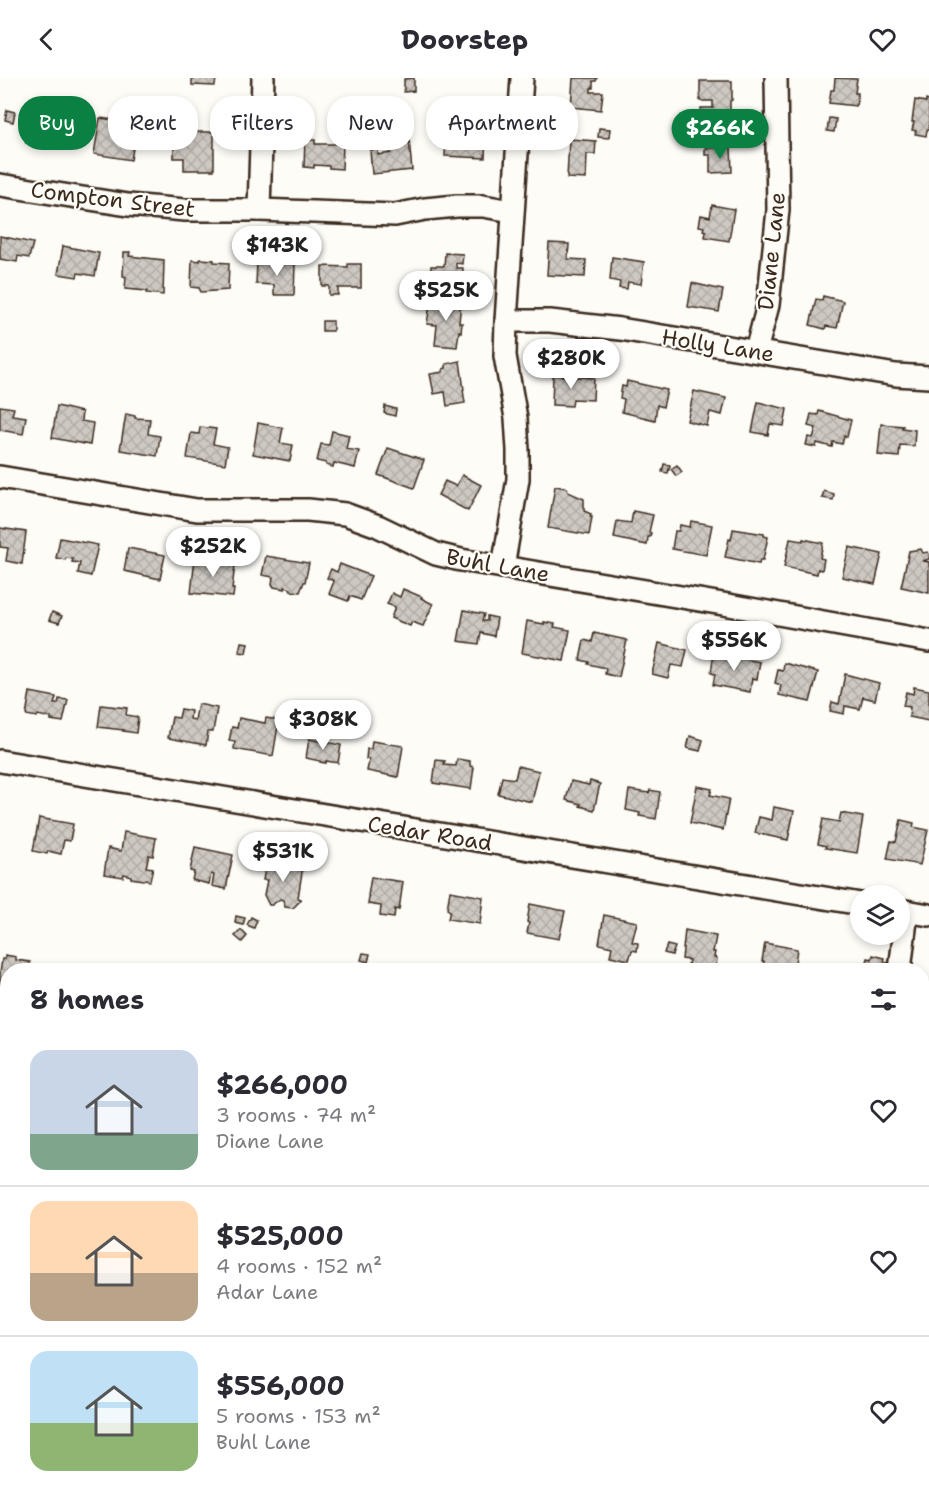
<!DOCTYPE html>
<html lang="en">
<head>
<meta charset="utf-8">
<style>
  :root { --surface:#fff; --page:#f7f7f7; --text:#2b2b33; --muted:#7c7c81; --line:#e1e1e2; --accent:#0b8043 }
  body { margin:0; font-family:"Shantell Sans",sans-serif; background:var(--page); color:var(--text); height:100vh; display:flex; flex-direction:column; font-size:22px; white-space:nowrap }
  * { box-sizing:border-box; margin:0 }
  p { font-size:20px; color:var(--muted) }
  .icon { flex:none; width:33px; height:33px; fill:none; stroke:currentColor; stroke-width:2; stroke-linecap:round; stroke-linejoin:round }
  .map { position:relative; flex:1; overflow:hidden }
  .sheet { position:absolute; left:0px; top:885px; width:930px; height:534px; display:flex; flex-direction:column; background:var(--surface); border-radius:24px 24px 0 0; box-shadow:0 3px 9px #0003 }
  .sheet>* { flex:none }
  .guide { position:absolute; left:18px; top:18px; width:600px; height:54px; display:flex; gap:12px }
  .fabs { position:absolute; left:850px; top:807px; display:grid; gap:12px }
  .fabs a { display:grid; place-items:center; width:60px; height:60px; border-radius:50%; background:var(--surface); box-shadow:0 3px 9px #0003; font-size:30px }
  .price { position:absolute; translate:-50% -51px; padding:0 14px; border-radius:21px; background:#fff; color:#222; font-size:20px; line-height:39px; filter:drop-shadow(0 2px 3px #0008) }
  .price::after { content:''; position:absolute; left:50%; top:36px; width:18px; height:14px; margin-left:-9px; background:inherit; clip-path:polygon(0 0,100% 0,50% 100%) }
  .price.on { background:var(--accent); color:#fff }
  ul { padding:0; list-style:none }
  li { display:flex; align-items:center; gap:18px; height:150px; padding:0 30px }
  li+li { border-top:2px solid var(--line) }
  li span { display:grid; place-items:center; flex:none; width:168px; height:120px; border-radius:18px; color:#555 }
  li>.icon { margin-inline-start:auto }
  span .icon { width:72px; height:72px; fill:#fffc; stroke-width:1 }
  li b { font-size:26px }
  h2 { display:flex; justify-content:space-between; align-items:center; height:72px; padding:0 30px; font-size:26px }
  .chip { padding:0 21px; border-radius:24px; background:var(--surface); box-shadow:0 3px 9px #0003; font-size:21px; line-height:54px }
  .chip.on { background:var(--accent); color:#fff }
  header { display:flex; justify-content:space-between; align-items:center; height:78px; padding:0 30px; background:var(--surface); font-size:27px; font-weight:700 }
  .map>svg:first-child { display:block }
  .building { fill:url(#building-cross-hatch); stroke:#3b2a1e; stroke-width:1.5 }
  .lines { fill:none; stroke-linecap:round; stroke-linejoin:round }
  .minor-casing { stroke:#3b2a1e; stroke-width:26 }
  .minor { stroke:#fdfcf7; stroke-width:21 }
  .labels { text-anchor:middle; stroke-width:4.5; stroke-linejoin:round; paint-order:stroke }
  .street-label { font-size:22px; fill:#3b2a1e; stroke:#fdfcf7 }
</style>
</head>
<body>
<header><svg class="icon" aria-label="back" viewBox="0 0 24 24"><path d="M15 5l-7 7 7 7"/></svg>Doorstep<svg class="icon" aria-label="heart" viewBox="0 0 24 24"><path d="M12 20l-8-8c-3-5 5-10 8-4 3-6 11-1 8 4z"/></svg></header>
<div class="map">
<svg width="929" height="1419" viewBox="0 0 929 1419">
  <defs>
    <pattern id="building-cross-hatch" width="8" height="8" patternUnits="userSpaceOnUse" patternTransform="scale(1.5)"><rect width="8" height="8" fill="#cdc8c2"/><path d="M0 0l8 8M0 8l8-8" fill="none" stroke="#b1aca6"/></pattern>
  </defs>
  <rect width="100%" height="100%" fill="#fdfcf7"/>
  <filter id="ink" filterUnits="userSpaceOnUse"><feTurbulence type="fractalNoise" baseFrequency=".0167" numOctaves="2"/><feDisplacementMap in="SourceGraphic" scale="12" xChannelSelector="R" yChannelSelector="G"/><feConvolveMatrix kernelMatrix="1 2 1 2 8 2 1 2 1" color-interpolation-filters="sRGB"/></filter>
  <g filter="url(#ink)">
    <!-- building -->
    <g class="building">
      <polygon points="192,0 216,0 215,8 192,7"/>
      <polygon points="414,0 414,13 404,14 404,1"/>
      <polygon points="573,0 597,0 596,3 593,3 593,10 591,10 591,14 603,14 601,32 571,29"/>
      <polygon points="835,0 857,1 855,15 858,15 856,28 829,25 831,12 834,12"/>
      <polygon points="700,3 732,3 732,22 730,23 730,45 701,45 701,30 713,30 713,23 700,23"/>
      <polygon points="915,22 926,24 926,22 929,23 929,52 927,52 926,58 915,56 916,53 912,52 914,44 912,44"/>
      <polygon points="7,32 15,34 13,44 5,42"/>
      <polygon points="38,35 50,37 49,46 53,46 52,53 65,55 62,71 26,65 30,43 36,44"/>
      <polygon points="100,40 113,42 111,55 123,57 122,63 134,65 131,82 94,76"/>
      <polygon points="829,40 836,41 834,54 827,53"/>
      <polygon points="466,48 486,49 485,80 445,78 446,59 465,60"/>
      <polygon points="599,50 610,51 609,60 598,59"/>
      <polygon points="187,54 214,54 214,92 184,92 184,80 174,80 174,68 183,68 183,55"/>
      <polygon points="409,61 412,92 372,96 370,72 378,71 378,77 391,75 390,63"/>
      <polygon points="569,61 596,63 595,76 587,76 586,101 567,100"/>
      <polygon points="305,62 315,62 315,66 343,66 342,91 329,90 329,88 314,87 314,90 304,89"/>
      <polygon points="731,69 732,94 710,95 710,77 705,77 705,70"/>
      <polygon points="712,127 734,131 729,163 705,159 706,153 703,152 704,149 699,148 701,137 710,139"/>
      <polygon points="0,158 33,165 29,180 18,178 17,184 0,181"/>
      <polygon points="549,165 569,166 568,181 586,182 585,199 547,197"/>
      <polygon points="63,168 99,175 95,198 78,195 77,199 58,196"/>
      <polygon points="124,174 130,174 129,178 164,182 163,217 146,215 147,213 125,211 126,199 123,198"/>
      <polygon points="445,175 463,176 462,186 456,185 456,190 463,190 462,209 430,208 431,188 444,188"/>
      <polygon points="612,179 644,184 641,206 628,204 627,211 619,210 620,204 610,202"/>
      <polygon points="200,181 214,182 214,184 229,185 228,212 201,214 199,210 191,209 192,182 200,183"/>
      <polygon points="257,184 295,186 294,217 274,217 274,207 256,206"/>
      <polygon points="348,186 361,186 361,210 338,210 338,217 329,217 329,208 322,208 322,188 348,189"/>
      <polygon points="692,205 723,212 719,234 688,229"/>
      <polygon points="823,218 843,223 837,250 826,248 825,251 810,247 816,221 822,222"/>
      <polygon points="436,221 461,224 459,245 462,245 461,254 459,253 457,269 435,267 437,247 427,246 430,226 435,227"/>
      <rect x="322" y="243" width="11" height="10"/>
      <polygon points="460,283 464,312 463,312 465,325 447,328 445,314 434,316 430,296 443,294 443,291 446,290 446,286"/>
      <polygon points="553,297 594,300 593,322 573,321 572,328 552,327"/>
      <polygon points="627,303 667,312 663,329 657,327 655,342 622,334 624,321 620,320 622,308 626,309"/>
      <polygon points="694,313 726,320 722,337 710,334 707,348 687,343"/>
      <polygon points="758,324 787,331 784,348 770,346 768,357 752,354"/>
      <polygon points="0,328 14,330 12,337 26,339 23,356 0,352"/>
      <polygon points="57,328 82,334 81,343 93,345 90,367 52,360"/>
      <polygon points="385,328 396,331 395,338 384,335"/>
      <polygon points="819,333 851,342 847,359 844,358 842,366 833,364 832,369 817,365 816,369 806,367 808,359 813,360 816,350 808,348 811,336 818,337"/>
      <polygon points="126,336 135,338 135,340 150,341 148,356 160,358 157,378 120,372"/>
      <polygon points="258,345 283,350 280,365 293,367 290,383 253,376"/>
      <polygon points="881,346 903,348 902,350 915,352 914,368 900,367 899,379 878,377"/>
      <polygon points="200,349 216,351 213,366 228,369 225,386 187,380 191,355 199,356"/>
      <polygon points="332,353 349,357 346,371 359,373 355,390 334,385 333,389 326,387 326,385 317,383 321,366 329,367"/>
      <polygon points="388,370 424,382 414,410 378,397"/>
      <polygon points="664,386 670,387 668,395 662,394"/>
      <polygon points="677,387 682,394 676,398 671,391"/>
      <polygon points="462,397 481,407 468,433 438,417 445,403 456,408"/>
      <polygon points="555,408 567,410 568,414 584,421 584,433 591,436 590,439 592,439 589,457 548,450"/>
      <polygon points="824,413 834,416 833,422 822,420"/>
      <polygon points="633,433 653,437 649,454 651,455 650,459 648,459 647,467 614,460 617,443 631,445"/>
      <polygon points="691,443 712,447 706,477 672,471 675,453 679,453 680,447 690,449"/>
      <polygon points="0,450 26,454 22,486 6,483 8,470 0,469"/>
      <polygon points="733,451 764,456 764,458 768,459 763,482 760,482 759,486 725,479 729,461 731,462"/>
      <polygon points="60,460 98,467 91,498 78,495 80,485 72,484 73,481 66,480 65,482 56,480"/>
      <polygon points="790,461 803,463 803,461 823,465 820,480 824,481 822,492 818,491 817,496 784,489"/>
      <polygon points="849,469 882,476 875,506 842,499"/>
      <polygon points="128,470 165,477 160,501 124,493"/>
      <polygon points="921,471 923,475 928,474 929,476 929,481 923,483 929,484 929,515 901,509 909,473"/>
      <polygon points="266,478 309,485 305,504 304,504 300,514 291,513 291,511 285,509 285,511 274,509 272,506 273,499 262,497"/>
      <polygon points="208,479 224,481 223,486 235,487 232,511 234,511 233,519 191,515 195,480 208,482"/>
      <polygon points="340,486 371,498 361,522 350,518 348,523 329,516 334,503 327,500 331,491 337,494"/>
      <polygon points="403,511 422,519 421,520 433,526 423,548 412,544 410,548 391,540 395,529 387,526 392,515 400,519"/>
      <polygon points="464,532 484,536 482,543 487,543 487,538 497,540 494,558 481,555 479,566 458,563"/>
      <polygon points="52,534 62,538 59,545 49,542"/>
      <polygon points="527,543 544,546 544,544 555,546 554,549 570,552 564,583 522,575"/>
      <polygon points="594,555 627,562 619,599 605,596 606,590 588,586 589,584 580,582 584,562 592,564"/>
      <polygon points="241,564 248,565 246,575 239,574"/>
      <polygon points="659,565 687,572 683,589 671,587 668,600 652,596"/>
      <polygon points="714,574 740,578 739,580 760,584 757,601 752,600 750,614 713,607 715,596 711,595"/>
      <polygon points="784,585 818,594 810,624 779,617 781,607 775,605 778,592 783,593"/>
      <polygon points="845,596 879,605 875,622 863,619 860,631 845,628 844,636 830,633 832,624 839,626"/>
      <polygon points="914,609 929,612 929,643 909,639 910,629 903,628 906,614 913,616"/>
      <polygon points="30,614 56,619 54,626 58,626 59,621 68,622 63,644 51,642 51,640 38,637 37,639 26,637"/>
      <polygon points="198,626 217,630 213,654 208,654 206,667 168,660 172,639 179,640 181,631 191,633 190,641 195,642"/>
      <polygon points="101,627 127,630 126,637 138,639 136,655 123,653 124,652 98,649"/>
      <polygon points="239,640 265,645 266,640 279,642 273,678 234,671 235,664 229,663 232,649 237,650"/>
      <polygon points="690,658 703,662 700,673 687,670"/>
      <polygon points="309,661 341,667 338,685 326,683 326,685 320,684 320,683 306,680"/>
      <polygon points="372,663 403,668 398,699 367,693 369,682 366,681 367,671 371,671"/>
      <polygon points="457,681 470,683 470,688 474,689 471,711 433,705 436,682 445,683 444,687 456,688"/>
      <polygon points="518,688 539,693 532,724 498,716 502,699 515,701"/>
      <polygon points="571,703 589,707 590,703 600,706 594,732 580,728 581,726 566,722"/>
      <polygon points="697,708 712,711 710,717 729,721 723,752 690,745"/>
      <polygon points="629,712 649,715 650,712 660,714 656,741 639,738 640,735 626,732"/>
      <polygon points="774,729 794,733 788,762 755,755 759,739 772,742"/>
      <polygon points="841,735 863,739 857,775 825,770 826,768 818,766 823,741 839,744"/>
      <polygon points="39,740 73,746 70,763 64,762 61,776 48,773 47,776 33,773"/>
      <polygon points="901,742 914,745 913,749 928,752 920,787 887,781 891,763 896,764"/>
      <polygon points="124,754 156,760 153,778 149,777 146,789 153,790 150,803 131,800 131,798 124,796 123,799 104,796 108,770 121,773"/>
      <polygon points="195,769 233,777 226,811 212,808 214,797 211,796 209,806 192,802 194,794 190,793"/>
      <polygon points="269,782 303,788 298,820 301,821 300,823 293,830 285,829 283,822 280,821 272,827 269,827 264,817 267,802 263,802 265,791 268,792"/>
      <polygon points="371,799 403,804 399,832 395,831 394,840 380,838 381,828 368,826 369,819 368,818"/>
      <polygon points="450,813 483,819 480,846 448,841 450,833 447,831"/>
      <polygon points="530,826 565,833 559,861 527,855 529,845 527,844"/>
      <polygon points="604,837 637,844 632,864 638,865 637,873 632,872 629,882 610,878 612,869 599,866"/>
      <polygon points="236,838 245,840 243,847 235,845"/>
      <polygon points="251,839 257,842 254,850 247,847"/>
      <polygon points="241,852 247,858 242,864 235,858"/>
      <polygon points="685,852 716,858 713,874 715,874 714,879 717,880 716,889 712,889 711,892 687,892 689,882 682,881"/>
      <polygon points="765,865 797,871 794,892 762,892 764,883 762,883"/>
      <polygon points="667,867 675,869 672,877 664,875"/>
      <polygon points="363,875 370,876 368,884 361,882"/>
      <polygon points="5,877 16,879 16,882 30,884 29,892 8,892 8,915 0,914 0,895 2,881 5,881"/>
      <polygon points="873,877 885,880 884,884 890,885 888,892 865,892 868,880 872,881"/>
      <polygon points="0,1015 8,1016 8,1045 6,1045 5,1055 0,1054"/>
      <polygon points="922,1022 929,1024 927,1033 929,1034 926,1051 922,1051"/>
      <polygon points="7,1310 8,1310 8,1343 0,1342 0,1329 3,1312 7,1313"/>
      <polygon points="922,1370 929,1371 929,1403 922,1402"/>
      <polygon points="490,1412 523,1412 523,1416 509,1413 508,1416 489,1413"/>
      <polygon points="633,1412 666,1412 664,1419 632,1419"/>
      <polygon points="702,1412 714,1412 732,1416 732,1419 700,1419"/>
    </g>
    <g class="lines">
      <defs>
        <g id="minor">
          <polyline points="0,107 128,127 185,132 259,132 395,137 425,131 457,128 483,128 512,133"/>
          <polyline points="259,132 263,0"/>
          <polyline points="506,243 550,243 620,251 896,297 929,299"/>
          <polyline points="756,273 768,227 778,132 776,0"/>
          <polyline points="0,399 197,432 308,432 345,436 378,448 436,476 461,482 723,526 929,563"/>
          <polyline points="503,489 518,401 518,372 516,340 505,278 506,243 522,0"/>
          <polyline points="0,683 861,826"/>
          <polyline points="900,832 929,837"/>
          <polyline points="900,892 907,834"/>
          <polyline points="922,915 929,916"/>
          <polyline points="922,943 929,944"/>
          <polyline points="0,961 8,962"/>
          <polyline points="922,1112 929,1115"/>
          <polyline points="922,1146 929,1131"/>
          <polyline points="0,1257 8,1258"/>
          <polyline points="922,1272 929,1273"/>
          <polyline points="127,1419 128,1412"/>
          <polyline points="861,1419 862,1412"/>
        </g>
      </defs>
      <!-- minor casing -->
      <use href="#minor" class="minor-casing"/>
      <!-- minor -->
      <use href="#minor" class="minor"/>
    </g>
  </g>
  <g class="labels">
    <!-- street labels -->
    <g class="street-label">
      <text transform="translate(113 121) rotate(7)" y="8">Compton Street</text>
      <text transform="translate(771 173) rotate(-84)" y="8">Diane Lane</text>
      <text transform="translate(718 267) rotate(9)" y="8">Holly Lane</text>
      <text transform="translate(498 487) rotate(10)" y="8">Buhl Lane</text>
      <text transform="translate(430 755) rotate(9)" y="8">Cedar Road</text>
    </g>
  </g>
</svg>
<div class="fabs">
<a><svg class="icon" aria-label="layers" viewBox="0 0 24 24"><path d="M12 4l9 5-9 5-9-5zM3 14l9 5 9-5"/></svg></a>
</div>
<b class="price on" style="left:720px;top:82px">$266K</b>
<b class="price" style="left:277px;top:199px">$143K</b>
<b class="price" style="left:446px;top:244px">$525K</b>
<b class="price" style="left:571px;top:312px">$280K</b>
<b class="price" style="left:213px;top:500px">$252K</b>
<b class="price" style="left:734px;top:594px">$556K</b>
<b class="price" style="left:323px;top:673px">$308K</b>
<b class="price" style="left:283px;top:805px">$531K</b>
<div class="guide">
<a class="chip on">Buy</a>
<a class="chip">Rent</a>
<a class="chip">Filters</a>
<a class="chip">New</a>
<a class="chip">Apartment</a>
</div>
<section class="sheet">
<h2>8 homes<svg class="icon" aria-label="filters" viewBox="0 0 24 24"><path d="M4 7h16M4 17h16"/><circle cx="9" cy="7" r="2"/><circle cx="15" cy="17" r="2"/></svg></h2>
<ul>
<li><span style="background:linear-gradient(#c9d6e8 70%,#7fa58c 0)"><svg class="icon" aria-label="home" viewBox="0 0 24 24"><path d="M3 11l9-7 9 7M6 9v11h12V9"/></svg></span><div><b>$266,000</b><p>3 rooms · 74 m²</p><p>Diane Lane</p></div><svg class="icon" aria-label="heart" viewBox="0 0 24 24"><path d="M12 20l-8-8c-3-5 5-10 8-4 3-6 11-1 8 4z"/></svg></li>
<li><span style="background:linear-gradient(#ffd9b3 60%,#b9a48a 0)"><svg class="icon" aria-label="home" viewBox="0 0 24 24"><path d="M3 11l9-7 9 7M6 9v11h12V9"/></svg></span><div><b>$525,000</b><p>4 rooms · 152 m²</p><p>Adar Lane</p></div><svg class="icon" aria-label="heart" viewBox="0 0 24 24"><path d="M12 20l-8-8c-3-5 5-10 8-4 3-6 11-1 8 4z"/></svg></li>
<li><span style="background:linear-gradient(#bfe0f5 60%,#8fb573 0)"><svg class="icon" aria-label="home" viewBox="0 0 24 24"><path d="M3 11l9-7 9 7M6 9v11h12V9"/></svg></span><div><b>$556,000</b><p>5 rooms · 153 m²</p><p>Buhl Lane</p></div><svg class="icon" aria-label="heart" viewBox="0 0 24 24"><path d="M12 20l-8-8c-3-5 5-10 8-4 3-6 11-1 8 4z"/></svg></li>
</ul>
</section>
</div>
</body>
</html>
